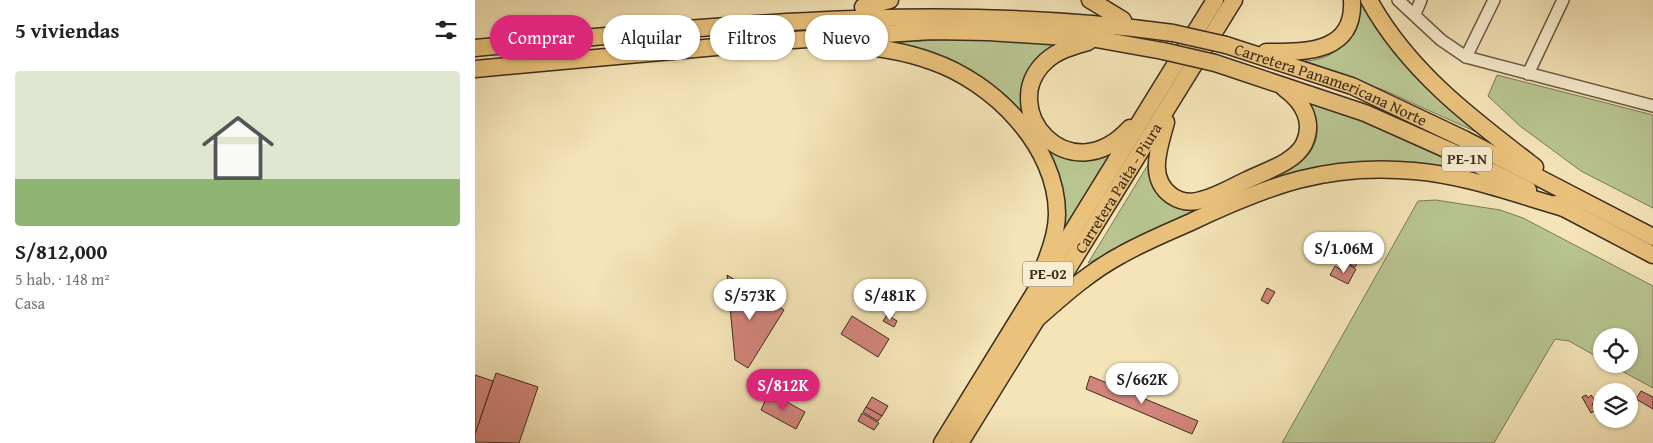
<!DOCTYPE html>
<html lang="es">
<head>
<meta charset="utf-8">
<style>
  :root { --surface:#fff; --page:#f2f2f2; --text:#222; --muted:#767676; --accent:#db2777 }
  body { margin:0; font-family:"Gentium Book Plus",serif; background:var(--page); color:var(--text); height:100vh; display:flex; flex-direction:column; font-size:19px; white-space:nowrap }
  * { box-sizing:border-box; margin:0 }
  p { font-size:16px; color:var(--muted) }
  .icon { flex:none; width:28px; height:28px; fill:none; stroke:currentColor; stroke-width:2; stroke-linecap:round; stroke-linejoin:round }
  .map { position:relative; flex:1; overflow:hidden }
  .side { display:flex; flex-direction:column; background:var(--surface); width:475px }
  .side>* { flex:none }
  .hud { position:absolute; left:15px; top:15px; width:475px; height:45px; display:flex; gap:10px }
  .fabs { position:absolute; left:1118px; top:328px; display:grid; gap:10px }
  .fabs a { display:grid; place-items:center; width:45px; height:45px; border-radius:50%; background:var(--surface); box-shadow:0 1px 4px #0004; font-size:25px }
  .price { position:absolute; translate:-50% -42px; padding:0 11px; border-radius:18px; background:#fff; color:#222; font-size:16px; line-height:32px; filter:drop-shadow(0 1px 2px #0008) }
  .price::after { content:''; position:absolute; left:50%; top:30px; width:15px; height:11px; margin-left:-8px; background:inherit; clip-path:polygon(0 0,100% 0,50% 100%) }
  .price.active { background:var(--accent); color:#fff }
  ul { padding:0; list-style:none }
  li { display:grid; align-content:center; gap:10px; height:265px; padding:0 15px }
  li span { display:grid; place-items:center; height:155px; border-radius:5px; color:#555 }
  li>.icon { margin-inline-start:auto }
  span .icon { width:90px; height:90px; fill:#fffc; stroke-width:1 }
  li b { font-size:21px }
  h2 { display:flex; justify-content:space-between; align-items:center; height:60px; padding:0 15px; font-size:21px }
  .tag { padding:0 18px; border-radius:22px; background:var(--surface); box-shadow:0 1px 4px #0004; font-size:18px; line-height:45px }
  .tag.active { background:var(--accent); color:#fff }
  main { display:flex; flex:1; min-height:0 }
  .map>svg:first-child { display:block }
  .green { fill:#b8c591; stroke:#7a7958 }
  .building { fill:#d2857c; stroke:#3b2d1e }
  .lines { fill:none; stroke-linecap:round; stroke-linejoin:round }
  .minor-casing { stroke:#695b44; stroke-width:14 }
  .highway-casing { stroke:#3b2d1e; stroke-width:19 }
  .minor { stroke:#f8edd0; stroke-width:11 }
  .highway { stroke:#eac27c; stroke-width:16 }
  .highway-bridge-casing { stroke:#3b2d1e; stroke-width:19; stroke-linecap:butt }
  .highway-bridge { stroke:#eac27c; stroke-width:16 }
  .labels { text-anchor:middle; stroke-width:4; stroke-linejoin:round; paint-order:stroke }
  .shield { fill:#f8edd0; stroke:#746753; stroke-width:1 }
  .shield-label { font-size:15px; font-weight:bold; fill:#3b2d1e }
  .street-label { font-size:16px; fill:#3b2d1e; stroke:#f8edd0 }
</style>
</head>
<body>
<main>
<section class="side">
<h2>5 viviendas<svg class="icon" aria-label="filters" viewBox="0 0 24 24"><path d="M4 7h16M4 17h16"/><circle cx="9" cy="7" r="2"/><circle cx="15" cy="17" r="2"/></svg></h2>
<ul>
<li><span style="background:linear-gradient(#dfe7d0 70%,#8fb573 0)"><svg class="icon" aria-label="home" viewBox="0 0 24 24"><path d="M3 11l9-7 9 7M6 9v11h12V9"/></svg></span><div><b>S/812,000</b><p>5 hab. · 148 m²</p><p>Casa</p></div></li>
</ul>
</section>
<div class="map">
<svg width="1178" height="443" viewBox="0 0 1178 443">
  <rect width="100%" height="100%" fill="#f4e4b7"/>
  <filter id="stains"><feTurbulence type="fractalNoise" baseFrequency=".004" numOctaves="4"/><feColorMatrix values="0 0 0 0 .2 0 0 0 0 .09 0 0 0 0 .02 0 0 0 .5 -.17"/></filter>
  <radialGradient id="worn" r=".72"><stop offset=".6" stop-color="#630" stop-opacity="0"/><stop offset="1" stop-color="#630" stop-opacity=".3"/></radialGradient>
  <!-- green -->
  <g class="green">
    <path d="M883 0H887L925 58 953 89 1010 136 911 91 830 61C872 58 873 33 883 0Z"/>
    <polygon points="465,40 510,40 589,45 574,52 553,126 536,107 408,43"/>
    <polygon points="1022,75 1178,115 1178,208 1106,171 1045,126 1013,96"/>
    <path d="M826 96 882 118 1009 177 951 166 760 194C791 180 857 163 839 116 836 109 830 102 826 96Z"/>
    <polygon points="563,140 639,149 585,236"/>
    <polygon points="674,163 674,172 679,187 745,200 613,263"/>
    <polygon points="961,200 1025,210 1048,218 1178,286 1178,388 1134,364 1154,364 1154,336 1126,336 1126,359 1094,341 1080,339 1019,443 807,443 943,201"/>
  </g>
  <!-- building -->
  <g class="building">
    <polygon points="881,235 893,241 880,267 868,261"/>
    <polygon points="872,264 881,269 873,284 855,275 860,266 868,271"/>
    <polygon points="252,275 309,310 273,368 260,360"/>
    <polygon points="792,288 800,292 793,304 786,300"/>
    <polygon points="412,315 422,321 419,327 408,321"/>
    <polygon points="377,316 414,339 403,357 366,334"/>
    <polygon points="21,373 63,387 44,443 0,442 0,434"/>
    <polygon points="0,375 18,381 0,434"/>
    <polygon points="615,376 723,421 717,434 611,389"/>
    <polygon points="1166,391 1178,397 1178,409 1161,399"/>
    <polygon points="294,392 330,412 321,429 286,410"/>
    <polygon points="1111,395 1113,398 1116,395 1121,401 1117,404 1121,410 1116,413 1107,397"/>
    <polygon points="397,397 413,406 407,416 391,407"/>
    <polygon points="391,407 407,416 403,421 388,412"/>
    <polygon points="387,413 404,423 399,430 383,421"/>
  </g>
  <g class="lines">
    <defs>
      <g id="minor">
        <polyline points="923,0 966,40 991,57 1178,106"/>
        <polyline points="940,14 946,0"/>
        <polyline points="991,57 1019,0"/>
        <polyline points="1053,74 1088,0"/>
      </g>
      <g id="highway">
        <polyline points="615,0 648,20"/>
        <path d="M894 0C933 71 997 119 1060 167"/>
        <polyline points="388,7 415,0"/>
        <path d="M613 42C599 46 583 50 571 61 520 108 594 195 655 128"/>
        <path d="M363 44C394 46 426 50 456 61 518 82 582 146 582 214 582 232 576 249 569 266"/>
        <path id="s1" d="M751 45 877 86 989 139 1178 237"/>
        <path d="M0 48C231 27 468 0 698 33"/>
        <path d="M791 52C829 52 880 54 877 0"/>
        <polyline points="740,63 890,113 982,154 1053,190"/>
        <polyline points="0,69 318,40 457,31 513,32 621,39 688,51"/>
        <path d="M691 122C685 146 671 178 697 196 706 202 716 203 726 200 742 196 757 187 772 180 790 171 819 163 829 144 840 121 827 101 809 88"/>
        <polyline points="1081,204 1178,255"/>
        <path d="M564 317C590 294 616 271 646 255 669 242 694 232 718 221 795 185 852 163 939 171 990 175 1040 194 1089 208"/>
        <polyline points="467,443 740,0"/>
        <path id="s2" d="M485 443 759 0"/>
      </g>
    </defs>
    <!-- minor casing -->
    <use href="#minor" class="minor-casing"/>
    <!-- highway casing -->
    <use href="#highway" class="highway-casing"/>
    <!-- minor -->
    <use href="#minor" class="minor"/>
    <!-- highway -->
    <use href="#highway" class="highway"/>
    <defs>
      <g id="highway-bridge">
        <polyline points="698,33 751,45"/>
        <polyline points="688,51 740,63"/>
      </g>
    </defs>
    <!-- highway-bridge casing -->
    <use href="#highway-bridge" class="highway-bridge-casing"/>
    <!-- highway-bridge -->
    <use href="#highway-bridge" class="highway-bridge"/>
  </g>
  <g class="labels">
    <!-- shield labels -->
    <g class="shield">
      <rect x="967" y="146.5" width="50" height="25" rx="4"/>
      <rect x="548" y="261.5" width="50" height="25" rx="4"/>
    </g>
    <g class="shield-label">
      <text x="992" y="164">PE-1N</text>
      <text x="573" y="279">PE-02</text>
    </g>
    <!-- street labels -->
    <g class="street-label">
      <text dy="6" stroke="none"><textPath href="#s1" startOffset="112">Carretera Panamericana Norte</textPath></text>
      <text dy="6" stroke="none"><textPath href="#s2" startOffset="300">Carretera Paita - Piura</textPath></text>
    </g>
  </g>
  <rect width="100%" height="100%" filter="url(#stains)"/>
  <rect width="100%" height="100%" fill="url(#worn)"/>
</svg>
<div class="fabs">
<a><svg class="icon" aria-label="locate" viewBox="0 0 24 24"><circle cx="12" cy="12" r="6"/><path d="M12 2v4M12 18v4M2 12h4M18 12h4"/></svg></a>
<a><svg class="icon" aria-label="layers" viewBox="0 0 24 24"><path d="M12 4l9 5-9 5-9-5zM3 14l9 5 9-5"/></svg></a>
</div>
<b class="price" style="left:869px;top:274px">S/1.06M</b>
<b class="price" style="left:275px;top:321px">S/573K</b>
<b class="price" style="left:415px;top:321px">S/481K</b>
<b class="price" style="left:667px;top:405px">S/662K</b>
<b class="price active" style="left:308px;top:411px">S/812K</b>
<div class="hud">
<a class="tag active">Comprar</a>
<a class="tag">Alquilar</a>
<a class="tag">Filtros</a>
<a class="tag">Nuevo</a>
</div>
</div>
</main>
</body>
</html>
